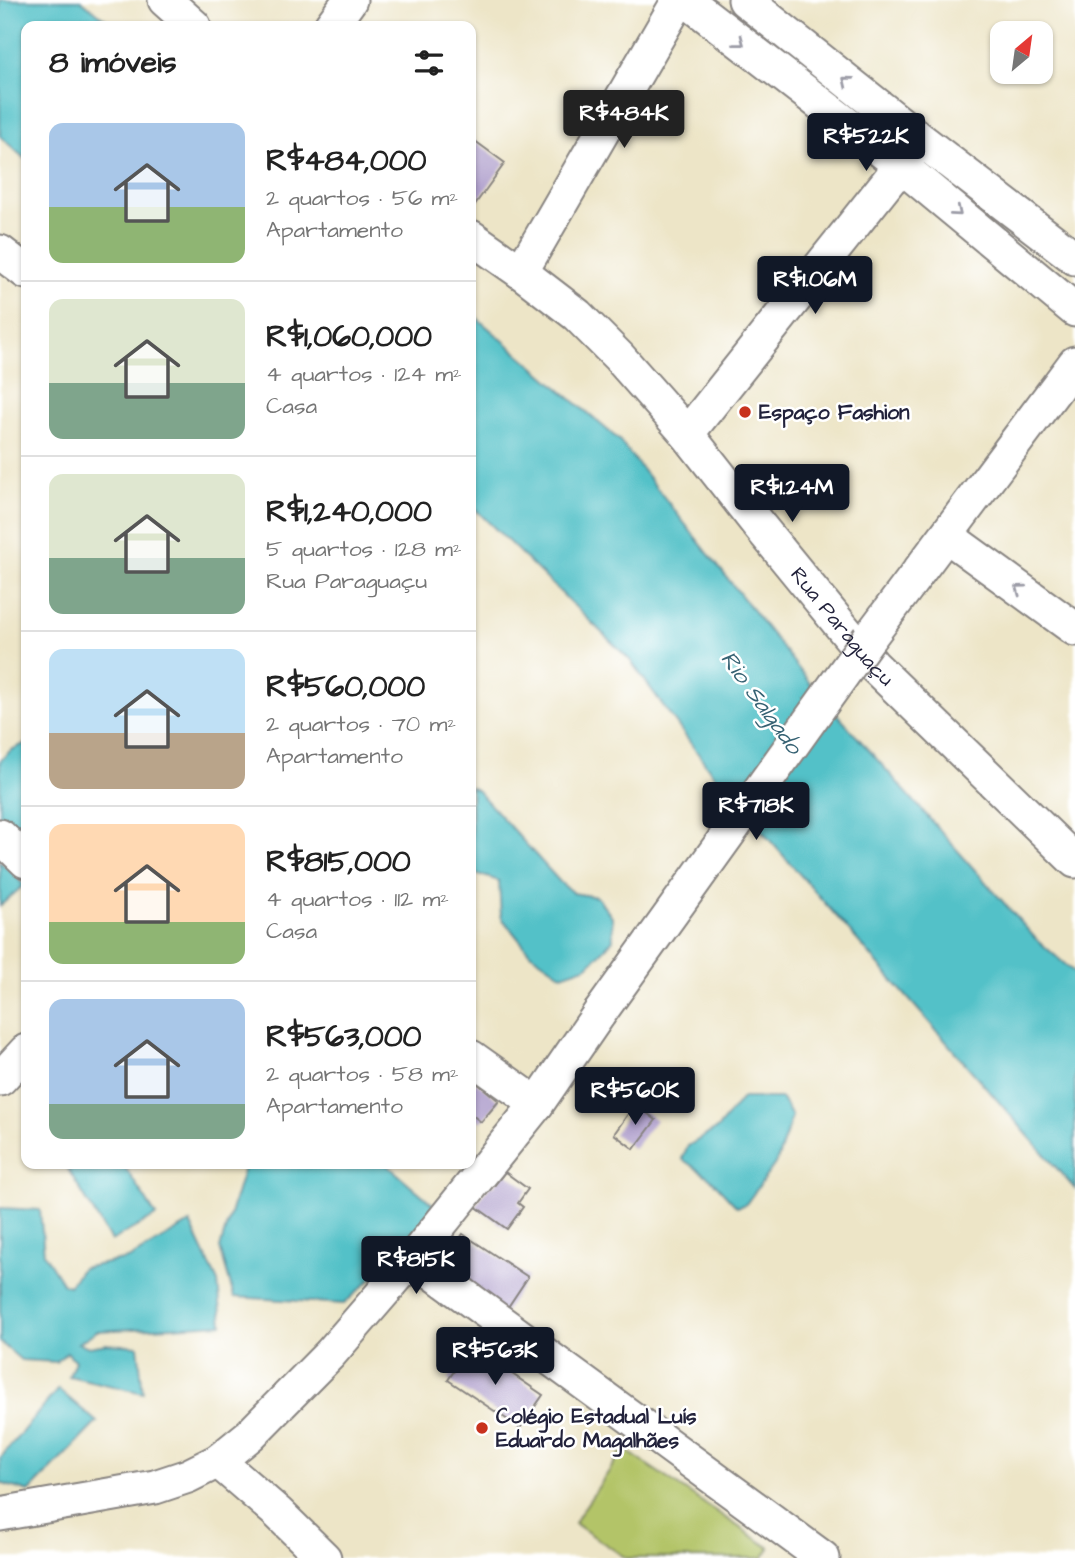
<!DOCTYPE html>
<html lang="pt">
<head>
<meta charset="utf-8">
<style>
  :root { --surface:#fff; --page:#f2f2f2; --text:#222; --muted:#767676; --line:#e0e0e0; --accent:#111827 }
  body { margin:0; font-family:"Architects Daughter",sans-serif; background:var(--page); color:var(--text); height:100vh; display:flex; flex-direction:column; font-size:26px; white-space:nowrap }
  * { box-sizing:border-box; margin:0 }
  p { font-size:23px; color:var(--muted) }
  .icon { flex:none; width:38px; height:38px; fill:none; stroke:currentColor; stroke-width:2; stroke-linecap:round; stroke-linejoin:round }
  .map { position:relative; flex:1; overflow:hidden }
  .sheet { position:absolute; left:21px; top:21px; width:455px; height:1148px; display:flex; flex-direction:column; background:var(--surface); border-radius:14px; box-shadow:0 2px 5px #0004 }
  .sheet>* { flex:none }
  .needle { width:46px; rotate:29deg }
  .controls { position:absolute; left:990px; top:21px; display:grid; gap:14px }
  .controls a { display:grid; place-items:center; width:63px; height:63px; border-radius:14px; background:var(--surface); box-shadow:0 2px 5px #0004; font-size:35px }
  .price { position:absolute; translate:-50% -60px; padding:0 16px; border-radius:7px; background:var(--accent); color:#fff; font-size:23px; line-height:46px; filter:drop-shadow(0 2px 4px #0008) }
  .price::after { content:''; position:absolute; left:50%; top:42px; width:21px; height:16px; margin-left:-10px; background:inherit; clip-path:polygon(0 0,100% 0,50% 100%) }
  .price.active { background:#222; color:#fff }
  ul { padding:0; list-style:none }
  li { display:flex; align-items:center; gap:21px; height:175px; padding:0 28px }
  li+li { border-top:2px solid var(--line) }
  li span { display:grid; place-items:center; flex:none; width:196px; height:140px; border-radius:14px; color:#555 }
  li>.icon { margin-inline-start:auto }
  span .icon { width:84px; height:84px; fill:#fffc; stroke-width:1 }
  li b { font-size:30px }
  h2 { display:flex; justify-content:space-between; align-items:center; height:84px; padding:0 28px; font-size:30px }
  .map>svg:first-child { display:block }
  .green { fill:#b3c467; stroke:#6a7351; stroke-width:2 }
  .water { fill:#53c1c8; stroke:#3a7282; stroke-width:2 }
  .building { fill:#b1a1cd }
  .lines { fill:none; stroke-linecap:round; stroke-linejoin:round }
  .minor-casing { stroke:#888481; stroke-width:37 }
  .minor { stroke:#fff; stroke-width:33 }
  .minor-bridge-casing { stroke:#888481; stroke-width:37; stroke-linecap:butt }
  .minor-bridge { stroke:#fff; stroke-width:33 }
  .oneway { stroke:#9c9ca7 }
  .poi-dot { fill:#c8321e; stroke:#fff; stroke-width:2.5 }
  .labels { text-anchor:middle; stroke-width:5; stroke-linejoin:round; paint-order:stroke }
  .poi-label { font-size:21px; font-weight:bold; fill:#22223b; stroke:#fff; text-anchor:start }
  .street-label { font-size:21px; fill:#22223b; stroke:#fff }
  .water-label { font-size:23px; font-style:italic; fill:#366273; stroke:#fff }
</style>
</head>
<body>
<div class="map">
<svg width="1075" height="1558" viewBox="0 0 1075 1558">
  <rect width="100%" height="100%" fill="#fff"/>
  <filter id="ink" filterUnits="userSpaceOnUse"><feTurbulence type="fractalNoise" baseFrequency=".0143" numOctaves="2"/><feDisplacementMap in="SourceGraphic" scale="14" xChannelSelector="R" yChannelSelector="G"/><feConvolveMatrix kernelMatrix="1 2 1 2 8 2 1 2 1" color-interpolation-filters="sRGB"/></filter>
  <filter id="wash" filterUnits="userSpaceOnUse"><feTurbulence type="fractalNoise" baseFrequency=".00686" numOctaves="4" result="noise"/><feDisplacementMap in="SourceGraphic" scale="28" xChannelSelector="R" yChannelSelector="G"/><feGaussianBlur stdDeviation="1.57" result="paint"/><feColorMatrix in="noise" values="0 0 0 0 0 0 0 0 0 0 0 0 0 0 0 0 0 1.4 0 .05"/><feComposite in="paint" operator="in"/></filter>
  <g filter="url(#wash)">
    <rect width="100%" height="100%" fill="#ede5c7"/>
    <!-- green -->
    <polygon class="green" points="624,1449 770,1548 763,1558 626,1558 574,1523"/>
    <!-- water -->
    <g class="water">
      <polygon points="0,0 81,0 114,26 26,26 26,160 0,136"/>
      <polygon points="471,313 619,440 813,687 1035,938 1075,973 1075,1189 718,781 630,660 471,505"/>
      <polygon points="26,743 26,846 0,826 0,761 11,750"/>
      <polygon points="471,787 477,790 560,882 573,893 597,897 612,917 613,940 588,966 562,975 530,953 501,917 499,881 471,872"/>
      <polygon points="0,861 24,885 0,906"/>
      <polygon points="742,1098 781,1098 792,1116 777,1161 746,1204 737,1207 710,1178 682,1159 688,1146 718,1128"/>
      <polygon points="65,1164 123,1164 156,1216 111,1241"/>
      <polygon points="245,1164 386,1164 436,1207 409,1244 344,1304 234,1297 220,1248"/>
      <polygon points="0,1208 40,1210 44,1254 63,1284 69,1286 82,1268 128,1259 190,1223 218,1282 222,1324 97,1331 78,1343 89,1347 107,1344 138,1346 143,1393 69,1376 75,1361 67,1352 56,1362 21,1360 0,1342"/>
      <polygon points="58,1389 97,1422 29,1492 0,1483 0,1458"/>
    </g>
    <g id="blocks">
      <!-- building -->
      <g class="building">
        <polygon points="471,138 505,163 471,210"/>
        <polygon points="471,1078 499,1101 481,1122 471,1114"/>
        <polygon points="635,1104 656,1120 634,1149 614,1134"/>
        <polygon points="505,1172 528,1189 518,1203 523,1207 507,1229 475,1206 491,1184 494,1186"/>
        <polygon points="463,1234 528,1277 504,1313 439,1269"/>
        <polygon points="471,1346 543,1395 520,1428 448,1380"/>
      </g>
    </g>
  </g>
  <g filter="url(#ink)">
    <use href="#blocks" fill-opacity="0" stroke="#888481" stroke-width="2"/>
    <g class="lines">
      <defs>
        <g id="minor">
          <polyline points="165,0 194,26"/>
          <polyline points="686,0 900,165 1075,310"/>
          <polyline points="745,0 921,140 1075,258"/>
          <polyline points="331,26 350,0"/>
          <path id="s1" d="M471 237 521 272 577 315 619 357 687 434 757 523 873 665 1075 861"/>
          <polyline points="0,252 26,272"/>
          <polyline points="521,272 679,0"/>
          <polyline points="687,434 914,149"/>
          <polyline points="947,536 1075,629"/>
          <polyline points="869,638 1075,363"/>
          <polyline points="0,836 26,861"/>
          <polyline points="471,1057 537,1104"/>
          <polyline points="0,1079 26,1051"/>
          <polyline points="413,1258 823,1558"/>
          <polyline points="218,1461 278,1513 324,1558"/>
          <polyline points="0,1514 155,1487 188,1476 218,1461 250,1435 330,1354 413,1258 537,1104 599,1014"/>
        </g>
      </defs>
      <!-- minor casing -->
      <use href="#minor" class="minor-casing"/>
      <!-- minor -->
      <use href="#minor" class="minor"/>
      <defs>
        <polyline id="minor-bridge" points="599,1014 869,638"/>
      </defs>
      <!-- minor-bridge casing -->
      <use href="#minor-bridge" class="minor-bridge-casing"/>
      <!-- minor-bridge -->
      <use href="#minor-bridge" class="minor-bridge"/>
    </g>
    <!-- one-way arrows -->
    <defs><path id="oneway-chevron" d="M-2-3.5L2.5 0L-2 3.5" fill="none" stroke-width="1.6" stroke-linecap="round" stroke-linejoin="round" transform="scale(1.75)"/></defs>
    <g class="oneway">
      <use href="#oneway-chevron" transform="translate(740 42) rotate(38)"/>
      <use href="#oneway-chevron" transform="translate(847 81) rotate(-141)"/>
      <use href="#oneway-chevron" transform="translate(957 212) rotate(40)"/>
      <use href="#oneway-chevron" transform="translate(1020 589) rotate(-144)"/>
    </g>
  </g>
  <!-- markers -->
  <g class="poi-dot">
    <circle cx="745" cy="412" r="7"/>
    <circle cx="482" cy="1428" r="7"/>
  </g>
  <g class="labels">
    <!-- poi labels -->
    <g class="poi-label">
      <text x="759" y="419">Espaço Fashion</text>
      <text x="496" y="1423">Colégio Estadual Luís<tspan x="496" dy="24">Eduardo Magalhães</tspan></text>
    </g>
    <!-- street labels -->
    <g class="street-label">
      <text dy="7" stroke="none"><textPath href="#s1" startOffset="541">Rua Paraguaçu</textPath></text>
    </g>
    <!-- water labels -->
    <g class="water-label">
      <text transform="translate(762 702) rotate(54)" y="8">Rio Salgado</text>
    </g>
  </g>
</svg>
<div class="controls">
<a><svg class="needle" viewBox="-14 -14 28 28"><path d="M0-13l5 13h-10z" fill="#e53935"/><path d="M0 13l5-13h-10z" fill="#767676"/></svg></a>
</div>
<b class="price active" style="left:624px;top:150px">R$484K</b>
<b class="price" style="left:866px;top:173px">R$522K</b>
<b class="price" style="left:815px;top:316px">R$1.06M</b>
<b class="price" style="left:792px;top:524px">R$1.24M</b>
<b class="price" style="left:756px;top:842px">R$718K</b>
<b class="price" style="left:635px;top:1127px">R$560K</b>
<b class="price" style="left:416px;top:1296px">R$815K</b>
<b class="price" style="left:495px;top:1387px">R$563K</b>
<section class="sheet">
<h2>8 imóveis<svg class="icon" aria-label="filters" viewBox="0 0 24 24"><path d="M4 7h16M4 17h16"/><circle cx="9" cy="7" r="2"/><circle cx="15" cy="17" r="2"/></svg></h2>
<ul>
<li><span style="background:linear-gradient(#a9c7e8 60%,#8fb573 0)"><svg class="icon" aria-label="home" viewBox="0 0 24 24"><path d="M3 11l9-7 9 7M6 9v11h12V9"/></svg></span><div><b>R$484,000</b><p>2 quartos · 56 m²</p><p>Apartamento</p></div></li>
<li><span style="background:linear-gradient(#dfe7d0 60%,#7fa58c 0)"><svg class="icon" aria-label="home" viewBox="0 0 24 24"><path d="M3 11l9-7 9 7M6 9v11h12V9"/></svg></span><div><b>R$1,060,000</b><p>4 quartos · 124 m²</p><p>Casa</p></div></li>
<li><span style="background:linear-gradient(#dfe7d0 60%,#7fa58c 0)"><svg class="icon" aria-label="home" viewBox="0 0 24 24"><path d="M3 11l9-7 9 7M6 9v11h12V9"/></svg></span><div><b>R$1,240,000</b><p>5 quartos · 128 m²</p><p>Rua Paraguaçu</p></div></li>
<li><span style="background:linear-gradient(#bfe0f5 60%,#b9a48a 0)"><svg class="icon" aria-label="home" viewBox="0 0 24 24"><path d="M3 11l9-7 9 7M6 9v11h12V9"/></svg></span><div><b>R$560,000</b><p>2 quartos · 70 m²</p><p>Apartamento</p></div></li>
<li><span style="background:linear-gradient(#ffd9b3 70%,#8fb573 0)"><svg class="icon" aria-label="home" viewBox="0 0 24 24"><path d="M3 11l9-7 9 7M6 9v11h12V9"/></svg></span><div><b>R$815,000</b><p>4 quartos · 112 m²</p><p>Casa</p></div></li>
<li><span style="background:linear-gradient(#a9c7e8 75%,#7fa58c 0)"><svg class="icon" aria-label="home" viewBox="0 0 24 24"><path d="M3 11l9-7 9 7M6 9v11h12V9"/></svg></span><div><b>R$563,000</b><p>2 quartos · 58 m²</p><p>Apartamento</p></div></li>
</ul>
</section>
</div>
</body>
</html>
